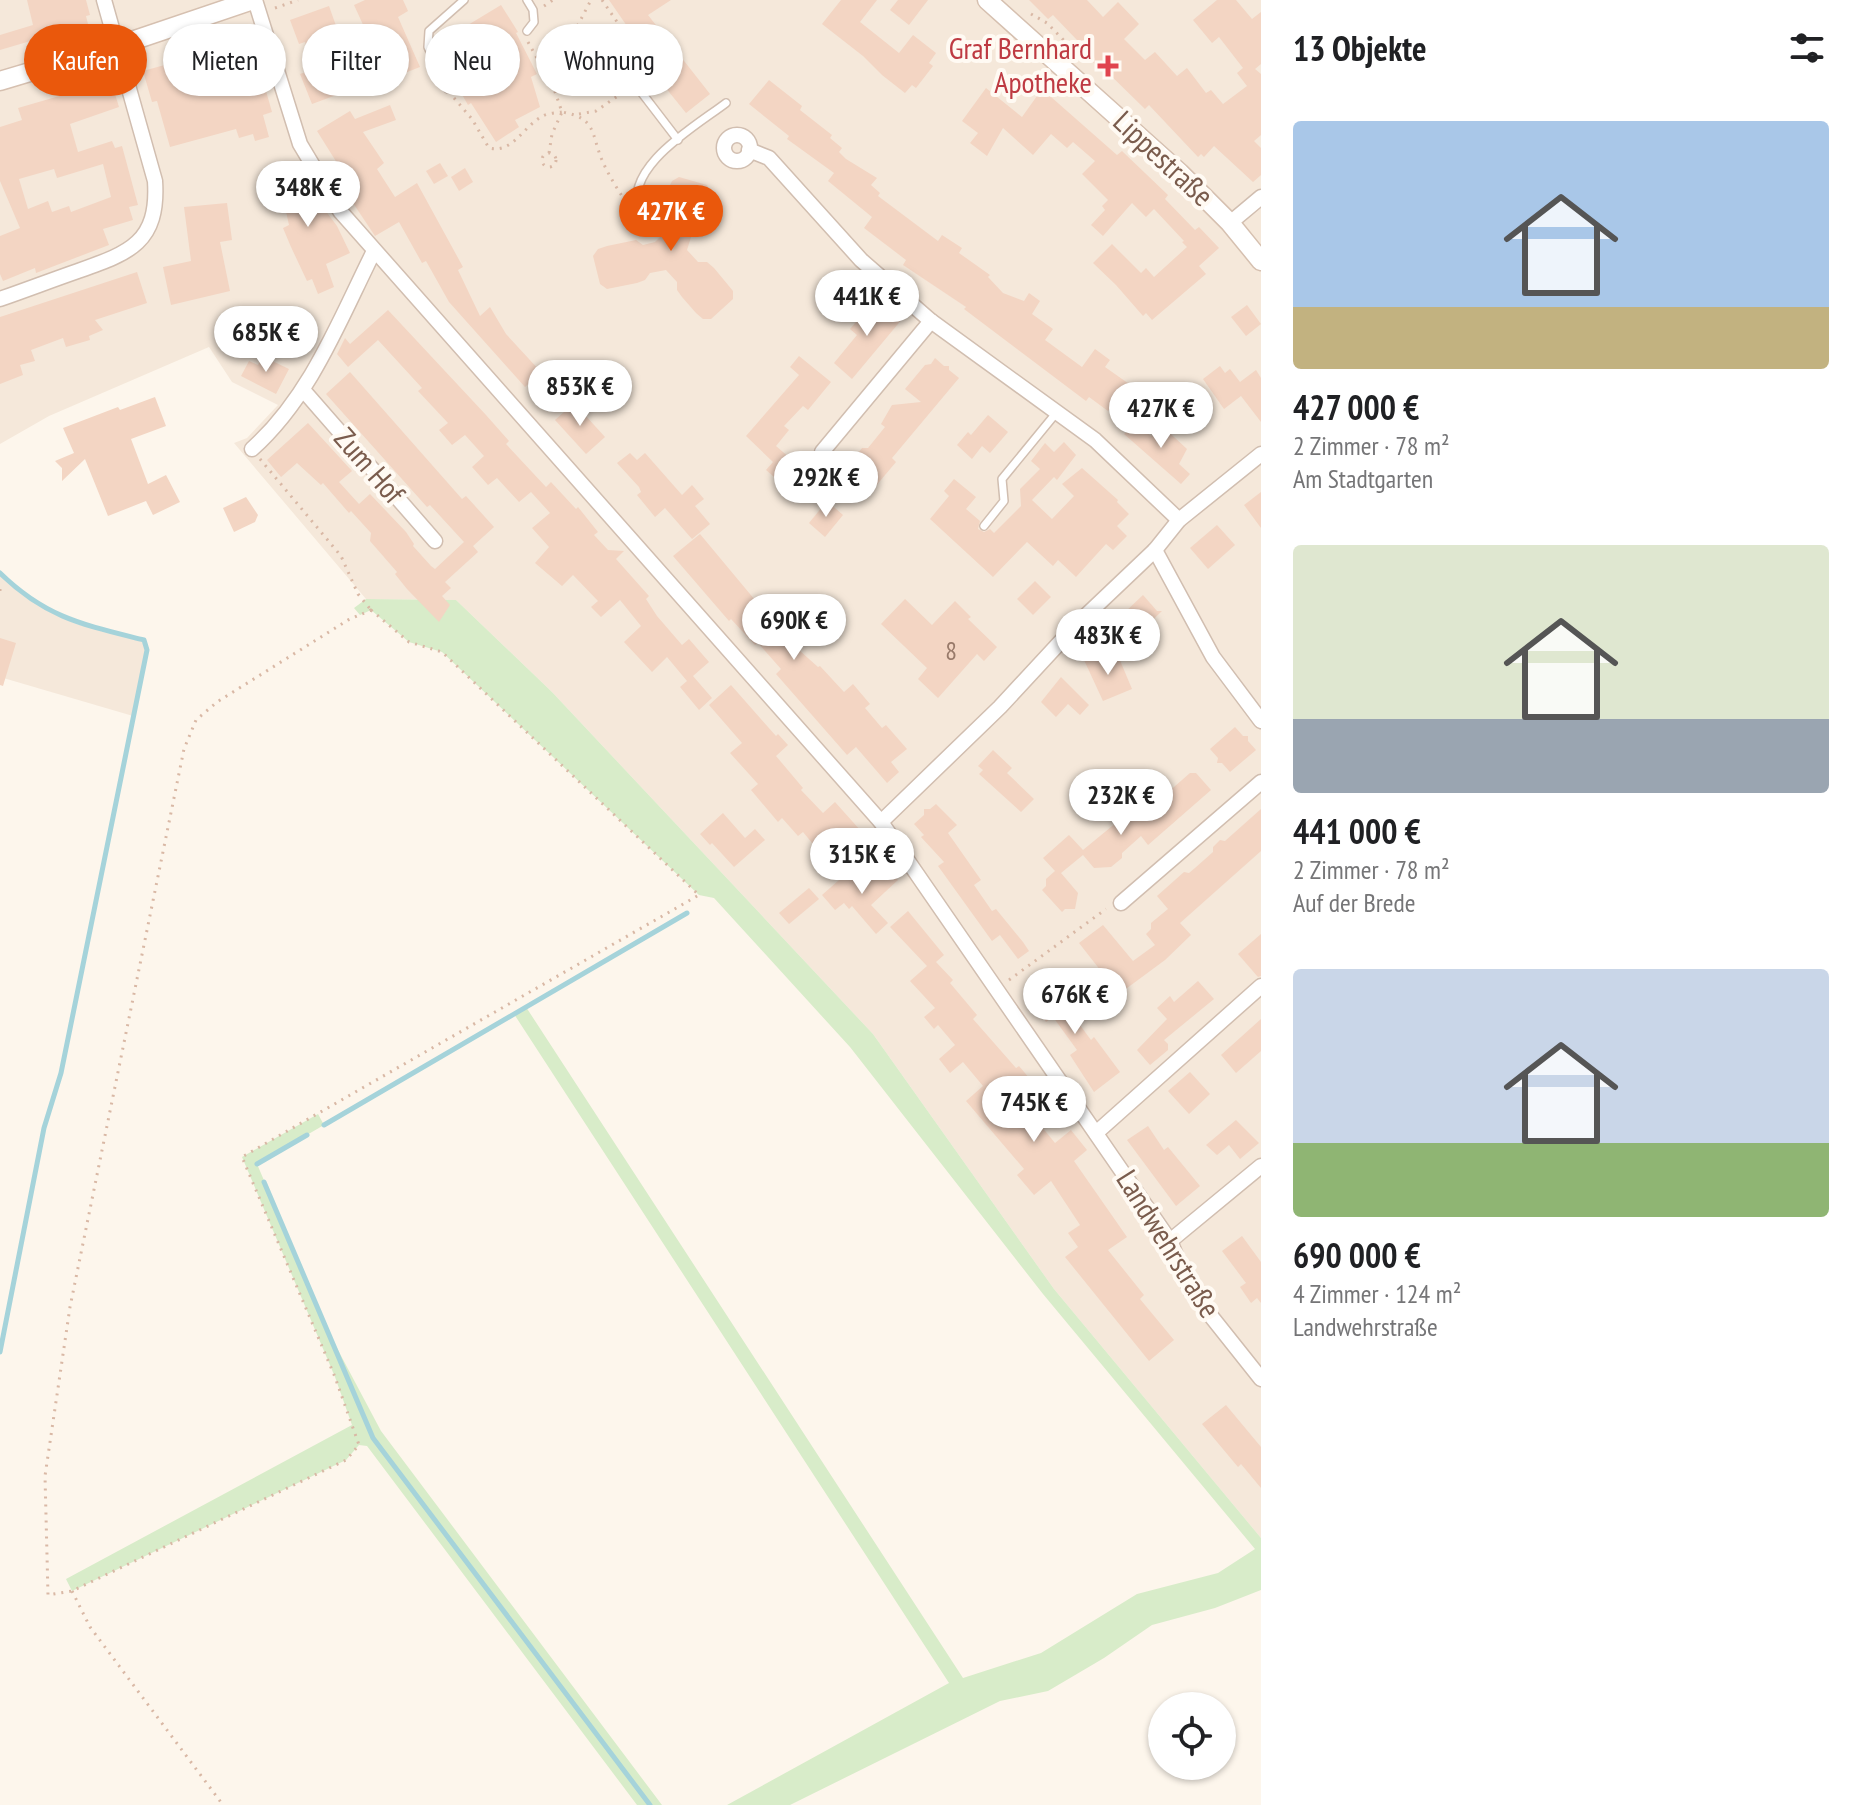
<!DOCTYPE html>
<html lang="de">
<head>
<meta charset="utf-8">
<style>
  :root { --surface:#fff; --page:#f6f6f6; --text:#202124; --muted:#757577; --accent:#ea580c }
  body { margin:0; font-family:"PT Sans Narrow",sans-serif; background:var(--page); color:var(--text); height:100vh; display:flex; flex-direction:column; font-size:30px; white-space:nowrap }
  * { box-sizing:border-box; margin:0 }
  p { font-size:26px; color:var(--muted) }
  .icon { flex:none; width:44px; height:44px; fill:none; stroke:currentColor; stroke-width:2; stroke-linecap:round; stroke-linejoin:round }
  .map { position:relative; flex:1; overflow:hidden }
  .drawer { display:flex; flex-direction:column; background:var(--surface); width:600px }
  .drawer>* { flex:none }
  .banner { position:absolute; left:24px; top:24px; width:760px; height:72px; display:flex; gap:16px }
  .fabs { position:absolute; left:1148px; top:1692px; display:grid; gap:16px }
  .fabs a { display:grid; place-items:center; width:88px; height:88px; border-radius:50%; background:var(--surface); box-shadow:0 2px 6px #0004; font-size:40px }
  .price { position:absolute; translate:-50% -68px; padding:0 18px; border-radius:28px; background:#fff; color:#222; font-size:26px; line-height:52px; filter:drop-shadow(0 2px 4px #0008) }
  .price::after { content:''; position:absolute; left:50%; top:48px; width:24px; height:18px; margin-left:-12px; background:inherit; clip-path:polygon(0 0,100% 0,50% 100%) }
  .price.on { background:var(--accent); color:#fff }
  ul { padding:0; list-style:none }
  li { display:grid; align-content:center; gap:16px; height:424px; padding:0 32px }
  li span { display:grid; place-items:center; height:248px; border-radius:8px; color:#555 }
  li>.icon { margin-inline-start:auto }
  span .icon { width:144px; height:144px; fill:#fffc; stroke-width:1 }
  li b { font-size:34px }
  h2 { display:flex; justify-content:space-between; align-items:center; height:96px; padding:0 32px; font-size:34px }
  .pill { padding:0 28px; border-radius:36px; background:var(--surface); box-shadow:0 2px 6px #0004; font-size:28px; line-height:72px }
  .pill.on { background:var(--accent); color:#fff }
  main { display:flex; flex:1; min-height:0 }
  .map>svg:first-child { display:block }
  .residential { fill:#f5e8da }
  .green { fill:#d8ecc9 }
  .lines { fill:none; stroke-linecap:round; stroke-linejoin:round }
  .stream { stroke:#a5d3da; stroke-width:5 }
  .building { fill:#f3d5c3; fill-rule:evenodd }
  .service-casing { stroke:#d1beb0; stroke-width:10 }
  .minor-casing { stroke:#d1beb0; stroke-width:17 }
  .secondary-casing { stroke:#d6c0b0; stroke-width:21 }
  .path { stroke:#d9b8a5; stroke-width:3; stroke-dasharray:2 6; stroke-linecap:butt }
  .service { stroke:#fff; stroke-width:7 }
  .minor { stroke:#fff; stroke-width:14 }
  .secondary { stroke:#fff; stroke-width:18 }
  .health-dot { fill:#e0444e; stroke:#fffaf3; stroke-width:3 }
  .labels { text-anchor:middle; stroke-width:8; stroke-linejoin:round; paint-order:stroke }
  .number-label { font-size:26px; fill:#987a6a }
  .health-label { font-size:30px; fill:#be3a42; stroke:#fffaf3; text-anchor:end }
  .street-label { font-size:30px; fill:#7a5c4d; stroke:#fffaf3 }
</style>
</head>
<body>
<main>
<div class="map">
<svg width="1261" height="1805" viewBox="0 0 1261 1805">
  <rect width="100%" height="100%" fill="#fdf6ec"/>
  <!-- residential -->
  <g class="residential">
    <polygon points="0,0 1261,0 1261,1538 1054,1289 873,1034 552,692 456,600 366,599 234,443 247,438 278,405 232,382 209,347 49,416 0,444"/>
    <polygon points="0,573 36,604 76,624 144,640 147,650 133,716 0,677"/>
  </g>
  <!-- green -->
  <g class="green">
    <polygon points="366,599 456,600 552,692 873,1034 1054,1289 1261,1538 1261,1590 1215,1608 1152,1625 1104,1658 1048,1691 1000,1701 790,1805 727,1805 949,1683 514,1014 526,1007 963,1678 1041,1653 1137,1594 1218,1573 1255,1549 1043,1294 850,1047 714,898 699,895 442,652 409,642 371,610 360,615 354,608"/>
    <polygon points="318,1114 324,1125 257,1164 330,1335 381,1431 662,1805 637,1805 367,1446 359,1445 346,1460 72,1591 66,1579 352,1425 335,1377 242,1157"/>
  </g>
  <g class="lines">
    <!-- stream -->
    <g class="stream">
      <path d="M0 573C46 618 84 625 144 640L147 650 61 1073 44 1128 0 1352"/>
      <polyline points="324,1125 687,913"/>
      <polyline points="257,1164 307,1135"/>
      <polyline points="264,1182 373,1438 650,1805"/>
    </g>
  </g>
  <!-- building -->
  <g class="building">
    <polygon points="27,0 86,0 90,15 86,16 88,24 0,50 0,35 33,25"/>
    <polygon points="365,0 403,0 408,11 398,17 420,67 397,76 396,73 381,79 372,57 377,55 354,5"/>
    <polygon points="609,0 671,0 648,15 710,94 686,113 632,46 638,42"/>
    <polygon points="841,0 877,0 860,22 899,53 913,35 936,53 929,63 933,66 916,88 912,85 905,93 882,75 863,56 822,24"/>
    <polygon points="898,0 928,0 909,25 890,10"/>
    <polygon points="1029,0 1087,0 1103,17 1118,2 1139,24 1124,39 1145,60 1155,52 1177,76 1187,68 1206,93 1211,90 1223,104 1247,86 1237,73 1243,68 1219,37 1212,43 1193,20 1217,0 1236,0 1252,19 1261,12 1261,64 1255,69 1261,74 1261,135 1254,141 1261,148 1261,175 1253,182 1214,146 1204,157 1201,154 1198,157 1149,105 1145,109 1100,65 1095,64 1076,45 1077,40 1053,15 1048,19"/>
    <polygon points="501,5 518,32 516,33 537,74 531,77 540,107 515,120 519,127 496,142 471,103 468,105 436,49 461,34 458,31"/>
    <polygon points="329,6 340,37 332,41 350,90 312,104 300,74 314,69 305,42 299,44 290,20"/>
    <polygon points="255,38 264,69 260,70 272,112 263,115 269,137 255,141 253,134 239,138 236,129 170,147 157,101 152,102 143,71 179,61 178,57 194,53 195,56"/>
    <polygon points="769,80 802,106 800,110 832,135 830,138 842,148 839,152 846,159 877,178 871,185 880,193 878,196 938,241 942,235 962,248 959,253 990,275 988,277 1003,293 1024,301 1029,293 1040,301 1032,314 1053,329 1045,340 1082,367 1095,349 1110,360 1105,367 1132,386 1120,403 1116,400 1108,411 1089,397 1086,401 964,309 966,307 903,265 906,260 864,228 872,217 828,181 834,173 787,139 789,136 749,104"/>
    <path d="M111 81 119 107 70 124 78 152 112 141 115 148 122 146 138 205 129 207 133 220 103 229 109 245 36 273 35 268 3 281 0 274V236L20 228 0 181V127L22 120 18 108ZM103 164 111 197 71 212 69 206 52 212 48 201 28 209 19 179 54 169 57 178Z"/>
    <polygon points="986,88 1022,117 1042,89 1117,155 1122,151 1168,195 1165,199 1195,230 1199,227 1219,248 1199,266 1206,274 1152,320 1146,313 1143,316 1116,285 1093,263 1112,244 1141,273 1146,268 1154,277 1187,247 1182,242 1184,241 1154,209 1146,217 1132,203 1103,236 1091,225 1105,210 1102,206 1108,200 1082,174 1095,161 1073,142 1067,148 1051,134 1033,155 1003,128 987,156 970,143 978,133 962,121"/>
    <polygon points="390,105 396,120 363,132 384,163 377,169 395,197 417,183 463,267 458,270 480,316 490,307 506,334 541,372 525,387 449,302 426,261 422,263 399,222 375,236 343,188 347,186 334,165 337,163 317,131 350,111 355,119"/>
    <polygon points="291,163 302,208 316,198 337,226 350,253 326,264 334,287 318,294 312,279 307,281 291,247 283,228 289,225 283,198 277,200 275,191 271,192 265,169"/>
    <polygon points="440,163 448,176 434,184 426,171"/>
    <polygon points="465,168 473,182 459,191 451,177"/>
    <polygon points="679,177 707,185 711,193 703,222 699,230 692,234 687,250 698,262 707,262 714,268 733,291 733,299 711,319 703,319 696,313 682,297 677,290 677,282 666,270 650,273 645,280 637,283 607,289 600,284 593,256 598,249 607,246 636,240 643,245 655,242 660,237 664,225 660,218 668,189 672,181"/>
    <polygon points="227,203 232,240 220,242 230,291 171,305 163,267 191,261 184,207"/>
    <polygon points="137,272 147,303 95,320 103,330 89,336 90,340 66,347 63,338 31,350 35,361 20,365 23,375 0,384 0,317"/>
    <polygon points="872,303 885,314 890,307 903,318 852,379 834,363 857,335 850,329"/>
    <polygon points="1247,305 1261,324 1246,336 1231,317"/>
    <polygon points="388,310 486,415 509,441 506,444 546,487 551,482 576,509 578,507 598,532 594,535 608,550 624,551 616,559 649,596 646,599 657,616 682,645 689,639 709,662 693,676 712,698 699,710 680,687 687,681 667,657 652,672 624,642 641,626 620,600 601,617 591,607 598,601 573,575 562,586 535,563 549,547 532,528 550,513 531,492 519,502 497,478 488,485 472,467 484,456 465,435 452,445 439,430 448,423 418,391 422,388 378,340 348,367 337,354 345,338 350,344"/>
    <polygon points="262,356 289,369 276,394 241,376 249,361 258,365"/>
    <polygon points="799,356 831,382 808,410 803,406 784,426 789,430 776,446 812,477 796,496 766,470 773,462 746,436 799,375 790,367"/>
    <polygon points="935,358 944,366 949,366 949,370 959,378 892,458 896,462 875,487 866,479 860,479 860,474 851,467 856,461 856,456 862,448 868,448 885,427 881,424 892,405 921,402 905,389 925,365 931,364"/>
    <polygon points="1220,366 1225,373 1230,369 1240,382 1256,370 1261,378 1261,422 1241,396 1224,409 1203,379"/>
    <polygon points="350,372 462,499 466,496 494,527 473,546 478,552 445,582 451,588 442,596 450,605 439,622 407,589 395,574 397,572 370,541 371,533 351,511 349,513 323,483 321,485 297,463 281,477 267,460 308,423 352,471 339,482 359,504 370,494 406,532 414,544 413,546 431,566 435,569 464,542 430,505 427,507 326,394"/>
    <polygon points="568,386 578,398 566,409 555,397"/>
    <polygon points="155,397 166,426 131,439 148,484 166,475 180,502 153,515 146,501 108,516 85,459 62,481 62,468 55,461 74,453 63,428 118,407 120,410"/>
    <polygon points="574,403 605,437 586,454 555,420"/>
    <polygon points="988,415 1008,432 990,453 982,446 972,459 957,445 968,432 971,435"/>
    <polygon points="1135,425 1139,425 1151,436 1161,425 1187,449 1179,464 1190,474 1181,484 1124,434"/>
    <polygon points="1064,442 1076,455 1057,480 1054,477 1032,500 1052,519 1074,496 1062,484 1082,468 1118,500 1117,502 1129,514 1117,526 1127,536 1113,550 1106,544 1076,577 1058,560 1053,566 1027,542 993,577 930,519 949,496 944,491 954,479 976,497 966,509 980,521 978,529 984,532 990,529 994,533 1021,506 1020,489 1040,469 1031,461 1045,443 1054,452"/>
    <polygon points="630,453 637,460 645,453 682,495 692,485 704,499 695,506 710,524 692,539 665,508 655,517 637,495 641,492 639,487 617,463"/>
    <polygon points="1261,492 1261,528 1244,505"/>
    <polygon points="246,497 258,515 255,522 234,532 223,508"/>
    <polygon points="827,501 843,515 825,537 809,523"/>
    <polygon points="1217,525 1235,545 1208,569 1190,548"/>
    <polygon points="700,534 760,606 772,596 789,615 778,624 799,650 818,667 820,666 844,692 853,684 870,704 865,708 882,728 886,725 907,749 891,762 899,772 887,783 856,747 847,755 776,674 781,669 758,643 755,645 731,619 729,621 673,556"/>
    <polygon points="1035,581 1051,597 1033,615 1017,599"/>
    <polygon points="1143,595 1157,611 1162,611 1140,632 1143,636 1127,651 1118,628 1131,622 1123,614"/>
    <polygon points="905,599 932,625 955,601 971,617 968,619 997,647 984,661 977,654 938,698 918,679 927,668 881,624"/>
    <polygon points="0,638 16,643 3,686 0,685"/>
    <polygon points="1095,652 1105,664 1119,658 1132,689 1103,701 1084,660"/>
    <polygon points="1061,677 1089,705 1080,715 1068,704 1056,717 1041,702"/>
    <polygon points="731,685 776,736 778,734 788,745 776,756 803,788 801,790 823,813 835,802 861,831 843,847 832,835 817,849 803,832 798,836 782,818 778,822 751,790 758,784 730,753 742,743 709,705"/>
    <polygon points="1235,727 1243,736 1248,736 1248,741 1256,750 1230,772 1222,763 1217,763 1218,758 1210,749"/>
    <polygon points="993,750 1012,768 1007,773 1034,799 1021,812 979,774 983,770 978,766"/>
    <polygon points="1190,773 1196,773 1211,790 1148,845 1141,836 1122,853 1122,858 1111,867 1094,868 1083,855 1061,873 1078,893 1075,909 1065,909 1062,912 1042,890 1046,886 1046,879 1055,871 1043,858 1069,835 1083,850 1145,799 1147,803 1154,797 1158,801"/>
    <polygon points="936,804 957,825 948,833 981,880 974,885 992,911 996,909 1023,942 1029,951 1018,959 1000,935 992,941 938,866 944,862 921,837 924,835 914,824 924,815 924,809 930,809"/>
    <polygon points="1261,809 1261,851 1180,923 1191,935 1165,960 1119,994 1079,943 1103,925 1133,961 1155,945 1146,934 1151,929 1151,923 1168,909 1157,896 1184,872 1189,873 1195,868 1213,852 1213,847 1220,840 1225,841"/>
    <polygon points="723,813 745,838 755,829 765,840 734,867 712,843 710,845 700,834"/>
    <polygon points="885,866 898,880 871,905 888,923 876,934 852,906 849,909 844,903 835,910 822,895 847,873 860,888"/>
    <polygon points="809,888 819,899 789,924 779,913"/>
    <polygon points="908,911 944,955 936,962 953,980 950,983 977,1015 973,1019 1016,1068 1019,1066 1030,1079 1022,1086 1028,1092 1019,1099 1055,1143 1071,1130 1087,1150 1074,1161 1127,1237 1108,1250 1144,1295 1140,1299 1174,1340 1149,1361 1065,1257 1078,1247 1068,1233 1080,1225 1051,1181 1034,1195 1017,1175 1024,1169 966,1101 983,1086 963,1062 950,1073 939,1059 955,1045 938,1025 934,1029 924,1017 935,1008 910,981 927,966 890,927"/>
    <polygon points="1261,934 1261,976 1258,977 1238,954"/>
    <polygon points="1049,977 1074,1017 1091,1040 1094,1037 1120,1072 1094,1092 1070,1055 1077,1050 1053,1017 1046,1022 1027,993"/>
    <polygon points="1198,981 1214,999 1164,1040 1168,1044 1168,1050 1150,1065 1137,1050 1167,1019 1157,1008 1170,996 1174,1002"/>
    <polygon points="1261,1019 1261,1051 1236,1073 1221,1055"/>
    <polygon points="1190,1072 1210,1094 1189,1114 1168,1091"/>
    <polygon points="1236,1120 1259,1143 1240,1159 1229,1145 1217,1155 1206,1145"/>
    <polygon points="1148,1126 1164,1150 1168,1147 1200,1186 1176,1206 1127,1140"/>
    <polygon points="1242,1236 1261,1262 1261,1303 1257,1298 1251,1303 1240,1287 1246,1283 1222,1251"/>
    <polygon points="1226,1405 1261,1447 1261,1488 1241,1464 1238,1467 1202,1424"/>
  </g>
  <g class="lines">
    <defs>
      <g id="service">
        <polyline points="527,31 534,22 533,10 527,0"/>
        <polyline points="635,84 678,140"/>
        <polyline points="448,89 428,47 429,31 464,0"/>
        <path d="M649 229C646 224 641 218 639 212 623 167 696 126 726 103"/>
        <polyline points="984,526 1004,501 1002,479 1057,412"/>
      </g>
      <g id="minor">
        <polyline points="255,0 300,144 340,211 881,822 1170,1241 1191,1291 1261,1379"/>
        <circle cx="737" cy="148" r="13"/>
        <polyline points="749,150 769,158 861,260 931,321 1095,440 1179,520"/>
        <polyline points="1230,223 1261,197"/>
        <path d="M0 299C26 290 52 280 78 271 129 253 159 243 155 181L104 0"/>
        <polyline points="304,391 435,541"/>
        <path d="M252 449C311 396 339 321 374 251"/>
        <polyline points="822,452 931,321"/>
        <polyline points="1155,550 1213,657 1261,721"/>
        <polyline points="881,822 1000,707 1076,625 1155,550 1179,520 1261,454"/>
        <polyline points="1121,903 1261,782"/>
        <polyline points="1096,1133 1261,986"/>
        <polyline points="1170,1241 1261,1166"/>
      </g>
      <g id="secondary">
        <polyline points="987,0 1180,173 1230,223 1261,261"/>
        <polyline points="0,81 117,46 253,0"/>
      </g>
    </defs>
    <!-- service casing -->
    <use href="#service" class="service-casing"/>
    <!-- minor casing -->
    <use href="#minor" class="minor-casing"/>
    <!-- secondary casing -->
    <use href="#secondary" class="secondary-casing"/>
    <!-- path -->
    <g class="path">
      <polyline points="602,0 622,29 615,52 629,74"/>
      <polyline points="544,6 553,0"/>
      <polyline points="275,8 298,0"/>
      <polyline points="1031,14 1047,23 1082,59"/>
      <path d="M528 42 554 89 562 112C597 118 591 134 602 160 608 174 616 187 624 199"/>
      <polyline points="545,71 568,44 591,0"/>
      <path d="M454 98 472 119 489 148C513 154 523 126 543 116 548 113 556 113 562 112"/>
      <polyline points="579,114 596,111 625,91"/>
      <polyline points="549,153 552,134 562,112"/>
      <circle cx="549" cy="160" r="7"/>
      <polyline points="260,459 341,556 358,594 371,610"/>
      <polyline points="0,589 0,593"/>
      <polygon points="371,610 409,642 442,652 699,895 242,1157 335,1377 359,1445 346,1460 72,1591 48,1595 45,1476 70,1307 184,749 196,720 217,702 348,620"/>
      <polyline points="1009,980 1106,909"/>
      <polyline points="72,1591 90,1627 223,1805"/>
    </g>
    <!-- service -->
    <use href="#service" class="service"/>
    <!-- minor -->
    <use href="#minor" class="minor"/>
    <!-- secondary -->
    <use href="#secondary" class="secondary"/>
  </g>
  <!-- markers -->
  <path class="health-dot" d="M1104 54h8v8h8v8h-8v8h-8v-8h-8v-8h8z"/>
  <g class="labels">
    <!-- number labels -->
    <g class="number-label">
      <text x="951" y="660">8</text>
    </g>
    <!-- health labels -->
    <g class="health-label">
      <text x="1092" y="59">Graf Bernhard<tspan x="1092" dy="34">Apotheke</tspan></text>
    </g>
    <!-- street labels -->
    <g class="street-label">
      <text transform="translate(1163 159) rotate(43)" y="10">Lippestraße</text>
      <text transform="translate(369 466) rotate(49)" y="10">Zum Hof</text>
      <text transform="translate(1168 1244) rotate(58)" y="10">Landwehrstraße</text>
    </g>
  </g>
</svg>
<div class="fabs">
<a><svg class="icon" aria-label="locate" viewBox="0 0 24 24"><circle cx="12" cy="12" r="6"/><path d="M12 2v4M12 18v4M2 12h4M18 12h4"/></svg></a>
</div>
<b class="price" style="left:308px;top:229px">348K €</b>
<b class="price on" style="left:671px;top:253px">427K €</b>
<b class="price" style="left:867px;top:338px">441K €</b>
<b class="price" style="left:266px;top:374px">685K €</b>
<b class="price" style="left:580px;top:428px">853K €</b>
<b class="price" style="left:1161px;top:450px">427K €</b>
<b class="price" style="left:826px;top:519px">292K €</b>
<b class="price" style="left:794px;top:662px">690K €</b>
<b class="price" style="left:1108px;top:677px">483K €</b>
<b class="price" style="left:1121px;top:837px">232K €</b>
<b class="price" style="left:862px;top:896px">315K €</b>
<b class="price" style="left:1075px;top:1036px">676K €</b>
<b class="price" style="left:1034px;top:1144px">745K €</b>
<div class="banner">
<a class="pill on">Kaufen</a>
<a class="pill">Mieten</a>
<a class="pill">Filter</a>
<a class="pill">Neu</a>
<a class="pill">Wohnung</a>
</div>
</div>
<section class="drawer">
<h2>13 Objekte<svg class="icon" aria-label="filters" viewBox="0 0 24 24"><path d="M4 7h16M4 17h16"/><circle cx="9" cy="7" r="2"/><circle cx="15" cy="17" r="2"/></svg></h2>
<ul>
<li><span style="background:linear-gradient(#a9c7e8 75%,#c2b280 0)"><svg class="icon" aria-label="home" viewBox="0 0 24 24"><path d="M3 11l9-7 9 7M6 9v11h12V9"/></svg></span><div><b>427 000 €</b><p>2 Zimmer · 78 m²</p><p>Am Stadtgarten</p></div></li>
<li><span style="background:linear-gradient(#dfe7d0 70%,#9aa5b1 0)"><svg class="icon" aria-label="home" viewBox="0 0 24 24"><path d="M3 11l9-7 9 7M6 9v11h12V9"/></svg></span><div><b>441 000 €</b><p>2 Zimmer · 78 m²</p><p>Auf der Brede</p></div></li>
<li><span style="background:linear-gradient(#c9d6e8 70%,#8fb573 0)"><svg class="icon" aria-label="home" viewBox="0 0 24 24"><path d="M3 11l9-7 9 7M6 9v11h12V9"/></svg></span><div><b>690 000 €</b><p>4 Zimmer · 124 m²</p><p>Landwehrstraße</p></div></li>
</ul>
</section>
</main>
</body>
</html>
